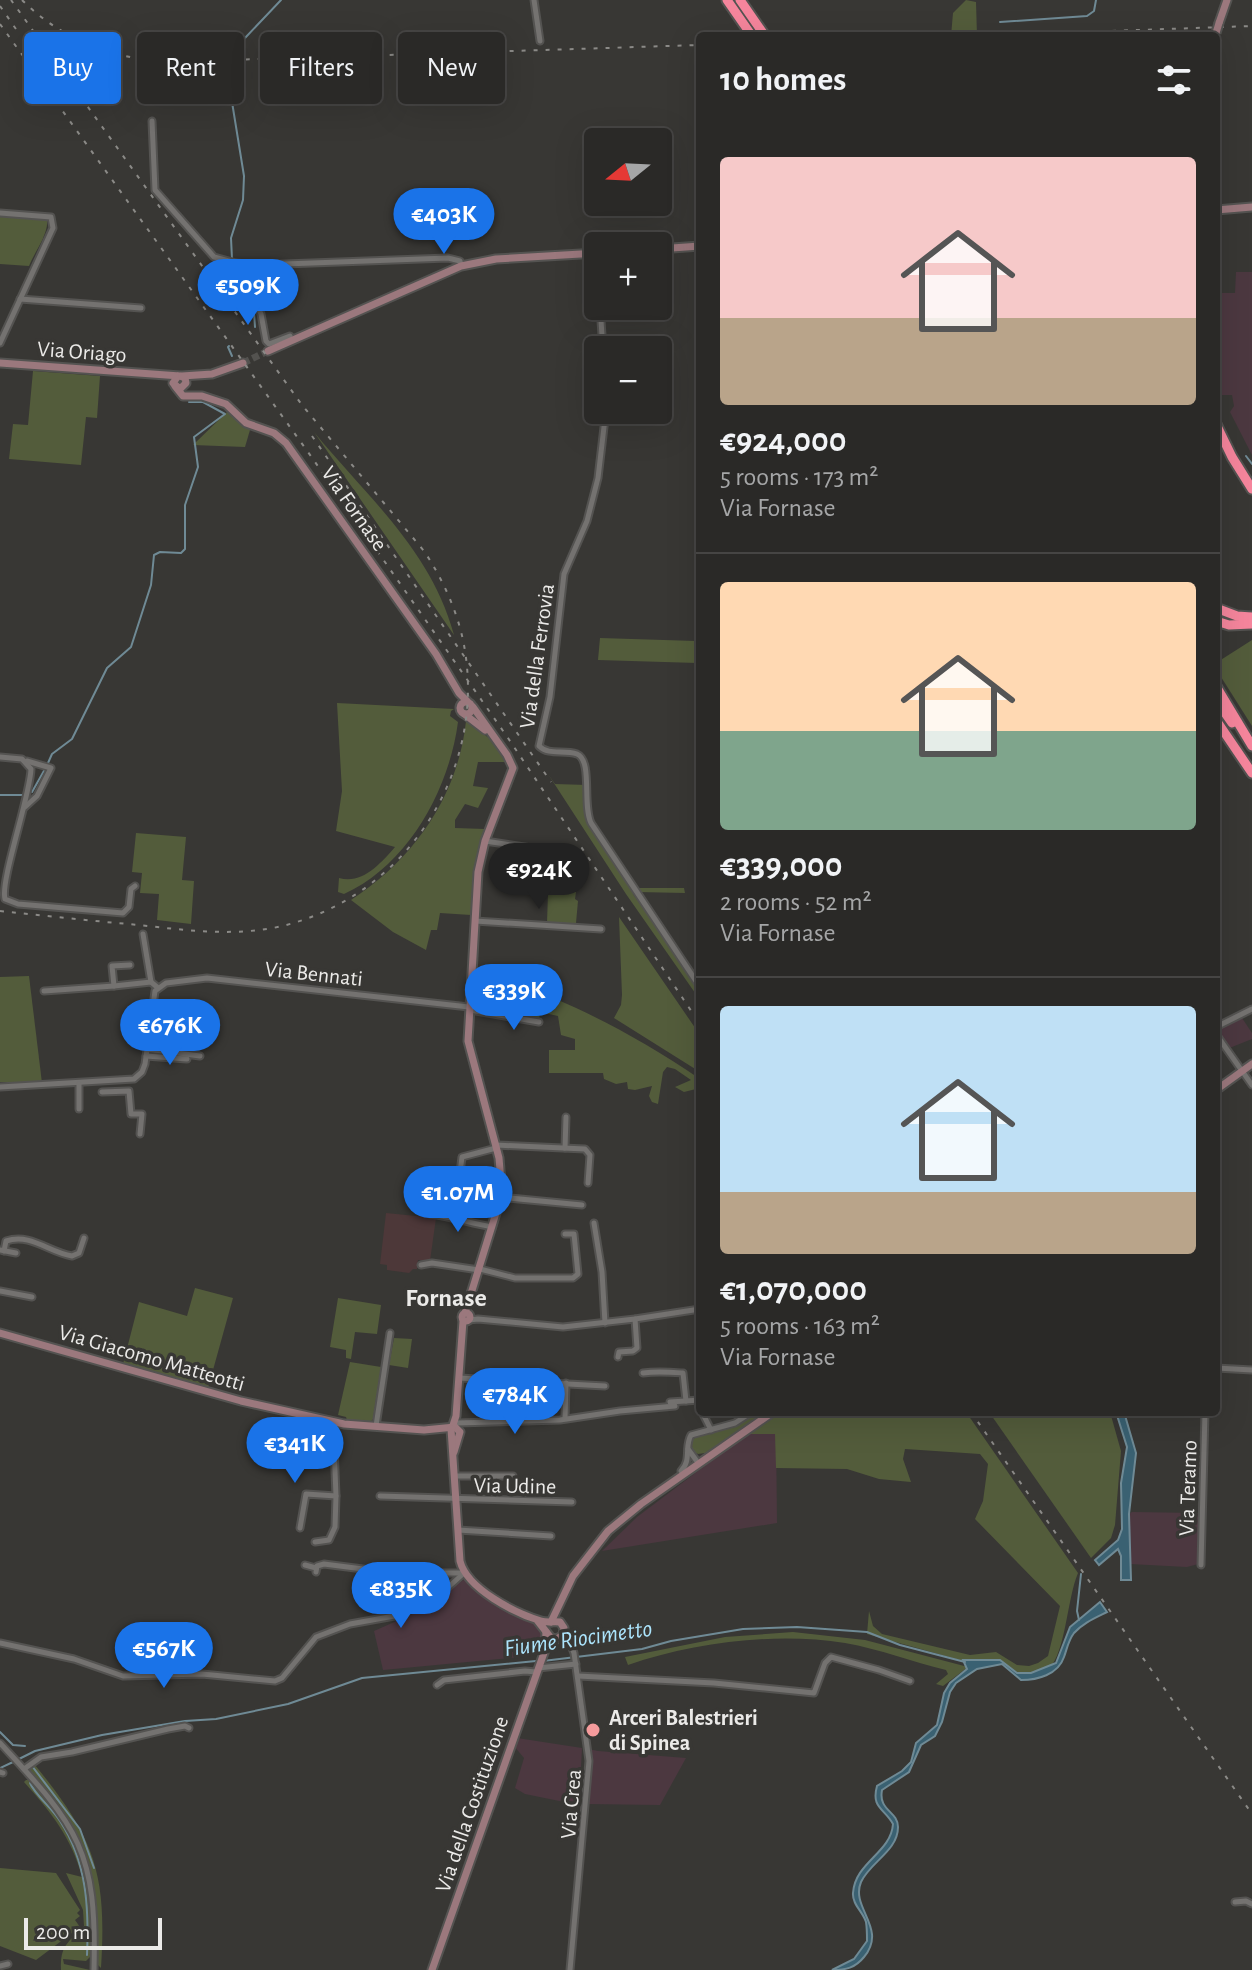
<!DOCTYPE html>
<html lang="en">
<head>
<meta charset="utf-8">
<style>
  :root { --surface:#2a2927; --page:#363533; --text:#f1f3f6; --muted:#a5a6a7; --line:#464544; --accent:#1a73e8 }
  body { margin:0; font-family:"Alegreya Sans",sans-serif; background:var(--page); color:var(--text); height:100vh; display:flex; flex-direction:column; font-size:30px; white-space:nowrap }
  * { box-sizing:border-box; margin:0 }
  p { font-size:26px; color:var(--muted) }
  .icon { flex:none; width:44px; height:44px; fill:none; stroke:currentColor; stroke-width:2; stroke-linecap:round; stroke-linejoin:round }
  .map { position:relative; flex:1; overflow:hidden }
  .drawer { position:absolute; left:696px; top:32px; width:524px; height:1384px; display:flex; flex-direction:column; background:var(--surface); border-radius:8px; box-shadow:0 8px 32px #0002,0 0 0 2px var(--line) }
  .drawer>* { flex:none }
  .guide { position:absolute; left:24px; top:32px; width:552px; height:72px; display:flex; gap:16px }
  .needle { width:52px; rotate:252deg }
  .fabs { position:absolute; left:584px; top:128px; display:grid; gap:16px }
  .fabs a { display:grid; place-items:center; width:88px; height:88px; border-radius:8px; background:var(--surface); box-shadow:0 8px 32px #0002,0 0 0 2px var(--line); font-size:40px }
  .scale { position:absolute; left:24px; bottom:20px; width:138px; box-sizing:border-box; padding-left:8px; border:4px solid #ebeae8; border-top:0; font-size:22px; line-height:28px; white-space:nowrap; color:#ebeae8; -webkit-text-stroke:6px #383734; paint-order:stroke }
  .price { position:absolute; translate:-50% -68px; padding:0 18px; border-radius:28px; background:var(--accent); color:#fff; font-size:26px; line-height:52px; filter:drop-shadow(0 2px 4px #0008) }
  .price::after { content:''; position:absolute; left:50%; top:48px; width:24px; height:18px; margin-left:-12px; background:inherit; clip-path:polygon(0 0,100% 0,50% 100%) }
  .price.current { background:#222; color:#fff }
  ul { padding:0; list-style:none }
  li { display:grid; align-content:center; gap:16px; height:424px; padding:0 24px }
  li+li { border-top:2px solid var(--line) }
  li span { display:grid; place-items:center; height:248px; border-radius:8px; color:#555 }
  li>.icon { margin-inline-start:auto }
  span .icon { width:144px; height:144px; fill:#fffc; stroke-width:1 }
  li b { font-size:34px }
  h2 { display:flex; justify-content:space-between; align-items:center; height:96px; padding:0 24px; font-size:34px }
  .pill { padding:0 28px; border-radius:8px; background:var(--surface); box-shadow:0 8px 32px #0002,0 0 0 2px var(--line); font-size:28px; line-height:72px }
  .pill.current { background:var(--accent); color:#fff }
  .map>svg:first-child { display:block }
  .industrial { fill:#4c3840 }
  .education { fill:#4d3839 }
  .green { fill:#535c3b }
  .water { fill:#3a6172; stroke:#6f8a95; stroke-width:2 }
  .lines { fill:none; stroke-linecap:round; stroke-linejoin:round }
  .stream { stroke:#6f8a95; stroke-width:2 }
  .secondary-tunnel { stroke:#53524f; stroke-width:7; stroke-dasharray:7 3.5; stroke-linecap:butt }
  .street-casing { stroke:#545351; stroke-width:9 }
  .secondary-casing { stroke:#545351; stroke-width:11 }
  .highway-casing { stroke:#545351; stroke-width:13 }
  .street { stroke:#747270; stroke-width:5 }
  .secondary { stroke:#9b787d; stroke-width:7 }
  .highway { stroke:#f5859c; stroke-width:9 }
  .rail { stroke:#8b8a87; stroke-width:2; stroke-dasharray:4 8; stroke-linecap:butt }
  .secondary-bridge-casing { stroke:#545351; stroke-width:11; stroke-linecap:butt }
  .secondary-bridge { stroke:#9b787d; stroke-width:7 }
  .poi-dot { fill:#f59b9c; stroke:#383734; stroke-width:3 }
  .labels { text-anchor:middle; stroke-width:7; stroke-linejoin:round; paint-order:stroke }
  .street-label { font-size:22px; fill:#ebeae8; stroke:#383734 }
  .poi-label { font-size:22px; font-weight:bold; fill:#ebeae8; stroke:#383734; text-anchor:start }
  .water-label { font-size:24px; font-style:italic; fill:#ace4fc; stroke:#383734 }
  .quarter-label { font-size:26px; font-weight:bold; fill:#ebeae8; stroke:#383734 }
</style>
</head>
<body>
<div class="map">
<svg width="1252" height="1970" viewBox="0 0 1252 1970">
  <rect width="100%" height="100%" fill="#383734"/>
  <!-- industrial -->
  <g class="industrial">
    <polygon points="1236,272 1252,272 1252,455 1230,412 1234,406 1232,395 1218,395 1216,389 1216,293 1235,293"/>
    <polygon points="1242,1018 1252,1033 1252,1039 1227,1049 1216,1041 1216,1028"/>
    <polygon points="747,1434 776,1434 777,1523 602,1551 637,1517"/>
    <polygon points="1132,1512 1199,1513 1202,1563 1187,1567 1130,1564 1129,1514"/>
    <polygon points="465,1579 504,1610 540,1626 543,1630 536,1653 531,1656 383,1670 374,1631 435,1604 445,1592"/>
    <polygon points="517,1738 582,1748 579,1805 525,1794 515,1788 524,1758 514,1746"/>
    <polygon points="588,1749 598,1751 686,1758 660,1805 586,1804"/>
  </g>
  <!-- education -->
  <polygon class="education" points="386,1213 436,1218 430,1261 418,1260 417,1269 413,1269 409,1273 387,1270 387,1265 380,1264"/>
  <!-- green -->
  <g class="green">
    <polygon points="966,0 976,2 977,36 951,36 953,13"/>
    <path d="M0 214 47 219C49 234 35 251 29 266L0 264Z"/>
    <polygon points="33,371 100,376 97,418 86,417 81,465 9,459 13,424 28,425"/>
    <polygon points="227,412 250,430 245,447 193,445"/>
    <path d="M314 432C368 498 431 550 454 635Z"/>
    <polygon points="600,638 696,641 697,663 598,660"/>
    <polygon points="1252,640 1252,726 1216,669 1216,663"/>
    <path d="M337 703 454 709 451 711 450 716 458 722C449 790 408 865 344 894L338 892 339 878C362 885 381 863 395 847L336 831 342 791Z"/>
    <path d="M466 721 493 741 506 762H478L473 786 488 788 478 808 465 804 455 820V828L485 829C475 857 474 885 471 915L440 913 437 930H431L426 950 393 932 351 900C414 859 458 796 466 721Z"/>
    <polygon points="548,774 555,784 587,785 586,805 593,821 637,888 684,888 685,893 638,892 633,894 700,989 700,1000 626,894"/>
    <polygon points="136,833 186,837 182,880 194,881 191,924 157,920 159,894 140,893 142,873 132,872"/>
    <polygon points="576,892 575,899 578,901 576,923 547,923 548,893"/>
    <polygon points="619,917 700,1035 700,1072 614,1018 621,1005 622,995"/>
    <path d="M495 975C573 1003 632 1033 700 1079V1094L696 1089 684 1092 675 1087 691 1080 675 1069 667 1067 663 1072 658 1104 652 1102 649 1096 652 1086 635 1090 628 1089 627 1082 616 1084 604 1079 603 1073H549V1050H575V1039L561 1035 558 1016 540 1012 539 1020 493 1012Z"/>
    <polygon points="29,976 42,1083 0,1082 0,977"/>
    <polygon points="195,1288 233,1298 208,1388 123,1364 139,1302 187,1316"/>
    <polygon points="338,1298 381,1305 377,1334 355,1332 351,1359 346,1358 346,1350 330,1347"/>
    <polygon points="394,1338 412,1339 408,1368 389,1365"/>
    <polygon points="350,1362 381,1367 373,1419 370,1423 347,1420 346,1417 338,1415"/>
    <path d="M758 1412H768L705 1453 698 1454 692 1451 690 1442C701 1429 738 1428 758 1412Z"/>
    <path d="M782 1412H966L1078 1573C1067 1599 1066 1651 1049 1669L1021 1675 1000 1661 974 1664 867 1634 869 1611 873 1626 882 1634 970 1655 996 1652 1017 1665 1029 1666 1038 1663 1048 1656 1060 1606 975 1519 983 1501 988 1464 980 1454 905 1449 903 1459 911 1482 879 1479 847 1469 776 1468 775 1434H747Z"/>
    <polygon points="989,1412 1110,1412 1121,1451 1115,1525 1111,1538 1091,1558"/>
    <path d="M793 1632 865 1640 968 1667 943 1686 936 1684 948 1674 946 1670C912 1662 880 1649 845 1643 776 1632 694 1642 628 1665L625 1657 725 1637Z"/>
    <path d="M35 1765C95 1839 107 1873 101 1968L97 1964C99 1876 91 1836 29 1770Z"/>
    <path d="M26 1780H30C83 1840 93 1878 90 1957L86 1961 63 1959 64 1964 90 1970H61C60 1945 68 1943 84 1926L83 1910 66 1873 82 1877C72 1838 50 1811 24 1782Z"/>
    <polygon points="0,1868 56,1873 80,1910 77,1913 80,1916 75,1920 80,1927 36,1960 0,1946"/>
  </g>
  <!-- water -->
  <g class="water">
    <polygon points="1116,1412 1124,1412 1136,1453 1129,1514 1131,1580 1121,1580 1121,1556 1118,1549 1099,1565 1095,1560 1118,1540 1122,1529 1121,1483 1127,1447"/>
    <path d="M1100 1602 1107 1612C1095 1618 1083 1623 1074 1633 1068 1641 1067 1649 1064 1657 1058 1675 1037 1680 1021 1680L1002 1664 977 1669 956 1683 950 1692 942 1722 935 1736 921 1745 909 1772 882 1790C878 1811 898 1811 898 1827 898 1851 870 1862 861 1882 850 1908 888 1928 864 1957 855 1968 846 1970 832 1970L854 1959 867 1941C867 1935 867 1928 866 1922 863 1912 852 1904 853 1893 855 1862 891 1853 893 1824 884 1808 871 1808 877 1786L902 1771 911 1762 916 1743 937 1725 944 1693 950 1683 967 1669 963 1660H1000L1017 1673H1031L1056 1663 1070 1627Z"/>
  </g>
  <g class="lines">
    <!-- stream -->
    <g class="stream">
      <polyline points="1000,22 1087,16 1094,11 1096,0"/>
      <polyline points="239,58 245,38 281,0"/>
      <polyline points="232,259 231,238 243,200 244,176 232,102 238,63"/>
      <polyline points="234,265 254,313 255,327"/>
      <polyline points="229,346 228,347 232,356"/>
      <polyline points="1246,456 1252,464"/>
      <polyline points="48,763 52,754 72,739 107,668 131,647 151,585 154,555 160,552 181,553 185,549 185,505 198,467 194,437 225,414 203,402 189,402"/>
      <polyline points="32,792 45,769"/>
      <polyline points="0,795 23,795"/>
      <polyline points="1079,1620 1077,1611 1081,1574"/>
      <polyline points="543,1661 642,1649 671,1641 743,1629 797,1627 867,1632 900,1645 965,1662"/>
      <polyline points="0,1732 13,1745 25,1746"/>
      <polyline points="19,1759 35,1751 102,1735 185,1721 216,1719 288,1704 362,1678 536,1661"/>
      <polyline points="32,1766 80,1829 94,1868"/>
      <polyline points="0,1768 13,1762"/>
      <path d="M30 1783C35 1795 52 1808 60 1821 87 1862 89 1908 87 1955"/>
    </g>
    <!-- secondary-tunnel -->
    <polyline class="secondary-tunnel" points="243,363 268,351"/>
    <defs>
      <g id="street">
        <polyline points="534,0 540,41"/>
        <polyline points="152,121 155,190 214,257 236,263 257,265 448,258 460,261 461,266"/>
        <polyline points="0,213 51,217 53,228 0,343"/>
        <polyline points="597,253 598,272"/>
        <polyline points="241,264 243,276 261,314 266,341 269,344 290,336"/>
        <polyline points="20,299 141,308"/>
        <polyline points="600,306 603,350"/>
        <path d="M606 410 598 478 587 521 564 574 550 697 539 746C549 756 564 749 577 754 593 761 582 804 591 823L700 987"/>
        <path d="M0 757 22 759 31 769C30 797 0 881 5 899L18 904 123 913 129 907 131 889 135 886"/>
        <polyline points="25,807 37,796 51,768 27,761"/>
        <polyline points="485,841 565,853"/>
        <polyline points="475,921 601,929"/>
        <polyline points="143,934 151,982"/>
        <polyline points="130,965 112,966 114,986 151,982 157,987"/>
        <polyline points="44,991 114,986"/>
        <polyline points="470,1010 539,1022"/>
        <polyline points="1216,1027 1252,1009"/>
        <polyline points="1216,1034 1252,1085"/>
        <polyline points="147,1049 200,1056"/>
        <polyline points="146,1056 187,1059"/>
        <polyline points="0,1087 134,1079 142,1072 145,1064 155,991 166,983 207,978 469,1007"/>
        <polyline points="102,1092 129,1091 131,1114 142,1114 140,1134"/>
        <polyline points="79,1109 79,1084"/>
        <polyline points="496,1145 585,1149 590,1155 588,1183"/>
        <polyline points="565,1148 566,1117"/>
        <polyline points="459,1180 462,1157 496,1148"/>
        <polyline points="499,1197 582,1205"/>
        <path d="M430 1214C452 1217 470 1223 492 1227"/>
        <polyline points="594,1223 602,1272 605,1323"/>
        <polyline points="0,1250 16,1253"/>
        <path d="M4 1251 6 1241C31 1233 48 1252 72 1256L79 1253 84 1238"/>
        <polyline points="421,1265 432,1263 479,1270"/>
        <polyline points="480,1269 515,1278 573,1278 578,1274 574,1234 565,1234"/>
        <polyline points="0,1291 32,1297"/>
        <polyline points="469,1320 478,1319 563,1327 635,1319 700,1309"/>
        <polyline points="618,1357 619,1352 633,1351 637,1348 635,1319"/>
        <polyline points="1216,1368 1252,1370"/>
        <path d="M643 1373C657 1371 669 1372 683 1373L686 1401"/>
        <polyline points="459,1378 605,1386"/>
        <polyline points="670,1402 700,1400"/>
        <polyline points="702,1412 711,1430"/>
        <polyline points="565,1418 566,1383"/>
        <polyline points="457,1423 560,1420 620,1411 675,1406"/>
        <polyline points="376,1426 390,1333"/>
        <polyline points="688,1449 696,1460"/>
        <path d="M681 1471C692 1460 684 1447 691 1435L735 1423 752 1412"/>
        <polyline points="456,1476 513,1476"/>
        <polyline points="380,1496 572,1502"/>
        <polyline points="300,1528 306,1494 336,1496"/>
        <polyline points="458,1530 551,1536"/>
        <polyline points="315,1542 329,1540 335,1527 336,1496 334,1446 326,1421"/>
        <polyline points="305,1565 316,1568"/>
        <polyline points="1201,1565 1205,1412"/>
        <polyline points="316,1572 317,1566 324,1564 394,1573 463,1573"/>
        <polyline points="565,1631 574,1653 589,1761 570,1970"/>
        <polyline points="0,1643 74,1659 123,1676 202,1674 275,1681 282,1678 316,1637 350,1624 400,1615 445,1590 464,1573"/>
        <polyline points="538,1668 576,1664"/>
        <polyline points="578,1676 714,1683 814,1693 825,1663 831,1657 879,1670 910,1681"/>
        <polyline points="437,1685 444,1680 525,1671 536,1672"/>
        <path d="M0 1743C79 1828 97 1851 94 1970"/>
        <polyline points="24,1769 41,1757 72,1752 168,1729 185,1726 189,1728"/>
        <polyline points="0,1772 3,1773"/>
        <polyline points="1235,1902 1246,1901 1252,1904"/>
        <polyline points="0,1966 8,1964"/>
      </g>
      <g id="secondary">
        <polyline points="1219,23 1227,0"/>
        <polyline points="1216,210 1252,207"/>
        <polyline points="658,249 700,246"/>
        <polyline points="268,351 461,266 496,259 598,253"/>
        <polyline points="0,363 180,376 185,378 186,383 180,389 173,383 178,376"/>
        <polyline points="182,376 212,374 243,363"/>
        <polyline points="175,386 183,396 202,396 226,404 246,423 274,433 286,443 436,654 459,693 467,701"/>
        <circle cx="466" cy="708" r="6"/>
        <polyline points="463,713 485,730"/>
        <polyline points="1216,1090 1252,1064"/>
        <circle cx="466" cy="1317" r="4"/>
        <polyline points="465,1313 496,1213 501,1182 499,1158 468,1041 478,872 485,841 513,768 507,755 473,707"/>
        <polyline points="0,1333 241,1401 344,1424 424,1430 455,1427 460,1432 454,1452"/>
        <polyline points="452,1428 456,1416 463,1321"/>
        <path d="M451 1429 460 1561C467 1589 515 1613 541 1621 548 1623 553 1621 560 1622L564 1628 563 1635 557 1639 551 1638 537 1620"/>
        <polyline points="551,1622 573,1576 608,1531 641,1504 773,1412"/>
        <polyline points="432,1970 545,1650 546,1632"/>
      </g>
      <g id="highway">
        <polyline points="727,0 752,36"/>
        <polyline points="740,0 765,36"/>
        <polyline points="1216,424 1232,457 1252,489"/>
        <polyline points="1216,608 1237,616 1252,617"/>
        <polyline points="1216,621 1229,625 1252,624"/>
        <polyline points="1216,686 1252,746"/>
        <polyline points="1216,700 1232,723"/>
        <polyline points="1216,720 1252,773"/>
      </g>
    </defs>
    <!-- street casing -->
    <use href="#street" class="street-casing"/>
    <!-- secondary casing -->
    <use href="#secondary" class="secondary-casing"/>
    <!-- highway casing -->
    <use href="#highway" class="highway-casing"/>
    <!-- street -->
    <use href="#street" class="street"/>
    <!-- secondary -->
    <use href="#secondary" class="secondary"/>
    <!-- highway -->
    <use href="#highway" class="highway"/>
    <!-- rail -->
    <g class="rail">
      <path d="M22 0C61 39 111 58 166 62L700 45"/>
      <polyline points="0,6 18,32"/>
      <polyline points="0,24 308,452 508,738 700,1024"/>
      <polyline points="968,36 1252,26"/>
      <polyline points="312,436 551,782"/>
      <path d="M0 911C46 916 93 921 139 925 184 930 228 936 273 928 404 902 490 770 463 640 456 608 442 578 424 551L302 405 11 0"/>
      <polyline points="971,1412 1252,1814"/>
    </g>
    <defs>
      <polyline id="secondary-bridge" points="1216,33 1219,23"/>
    </defs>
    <!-- secondary-bridge casing -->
    <use href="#secondary-bridge" class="secondary-bridge-casing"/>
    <!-- secondary-bridge -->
    <use href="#secondary-bridge" class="secondary-bridge"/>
  </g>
  <!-- markers -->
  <circle class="poi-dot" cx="593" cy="1730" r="8"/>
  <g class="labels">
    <!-- street labels -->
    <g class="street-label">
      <text transform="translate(82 351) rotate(4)" y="8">Via Oriago</text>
      <text transform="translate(355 508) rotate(55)" y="8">Via Fornase</text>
      <text transform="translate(536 656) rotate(-82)" y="8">Via della Ferrovia</text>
      <text transform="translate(314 973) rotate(6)" y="8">Via Bennati</text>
      <text transform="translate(152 1357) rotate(16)" y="8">Via Giacomo Matteotti</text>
      <text transform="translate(515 1485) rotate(1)" y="8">Via Udine</text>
      <text transform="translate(1187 1488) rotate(-88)" y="8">Via Teramo</text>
      <text transform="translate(471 1804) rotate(-71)" y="8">Via della Costituzione</text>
      <text transform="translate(570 1804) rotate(-85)" y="8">Via Crea</text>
    </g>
    <!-- poi labels -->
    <g class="poi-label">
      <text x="609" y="1725">Arceri Balestrieri<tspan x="609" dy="25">di Spinea</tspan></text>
    </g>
    <!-- water labels -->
    <g class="water-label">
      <text transform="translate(578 1638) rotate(-8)" y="8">Fiume Riocimetto</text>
    </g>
    <!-- quarter labels -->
    <g class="quarter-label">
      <text x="446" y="1306">Fornase</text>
    </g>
  </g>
</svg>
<div class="fabs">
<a><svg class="needle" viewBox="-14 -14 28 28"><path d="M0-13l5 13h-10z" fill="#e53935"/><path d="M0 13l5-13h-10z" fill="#a5a6a7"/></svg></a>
<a>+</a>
<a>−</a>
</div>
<div class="scale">200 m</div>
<b class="price" style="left:444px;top:256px">€403K</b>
<b class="price" style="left:248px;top:327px">€509K</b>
<b class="price current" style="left:539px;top:911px">€924K</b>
<b class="price" style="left:514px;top:1032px">€339K</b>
<b class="price" style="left:170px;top:1067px">€676K</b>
<b class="price" style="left:458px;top:1234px">€1.07M</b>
<b class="price" style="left:515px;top:1436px">€784K</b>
<b class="price" style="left:295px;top:1485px">€341K</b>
<b class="price" style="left:401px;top:1630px">€835K</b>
<b class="price" style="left:164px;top:1690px">€567K</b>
<div class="guide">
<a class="pill current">Buy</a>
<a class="pill">Rent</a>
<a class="pill">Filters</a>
<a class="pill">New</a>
</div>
<section class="drawer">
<h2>10 homes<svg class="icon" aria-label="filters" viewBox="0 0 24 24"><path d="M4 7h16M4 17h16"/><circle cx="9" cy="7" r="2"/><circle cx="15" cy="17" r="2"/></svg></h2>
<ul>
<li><span style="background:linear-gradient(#f6c9c9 65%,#b9a48a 0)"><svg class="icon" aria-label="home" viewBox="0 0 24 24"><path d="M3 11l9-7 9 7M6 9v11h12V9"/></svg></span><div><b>€924,000</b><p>5 rooms · 173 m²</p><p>Via Fornase</p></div></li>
<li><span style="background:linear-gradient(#ffd9b3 60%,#7fa58c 0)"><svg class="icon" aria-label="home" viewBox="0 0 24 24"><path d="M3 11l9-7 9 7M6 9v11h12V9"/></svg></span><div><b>€339,000</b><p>2 rooms · 52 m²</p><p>Via Fornase</p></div></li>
<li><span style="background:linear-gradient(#bfe0f5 75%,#b9a48a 0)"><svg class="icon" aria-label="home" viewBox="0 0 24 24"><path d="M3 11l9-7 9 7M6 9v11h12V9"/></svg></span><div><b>€1,070,000</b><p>5 rooms · 163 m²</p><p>Via Fornase</p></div></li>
</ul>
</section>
</div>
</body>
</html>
